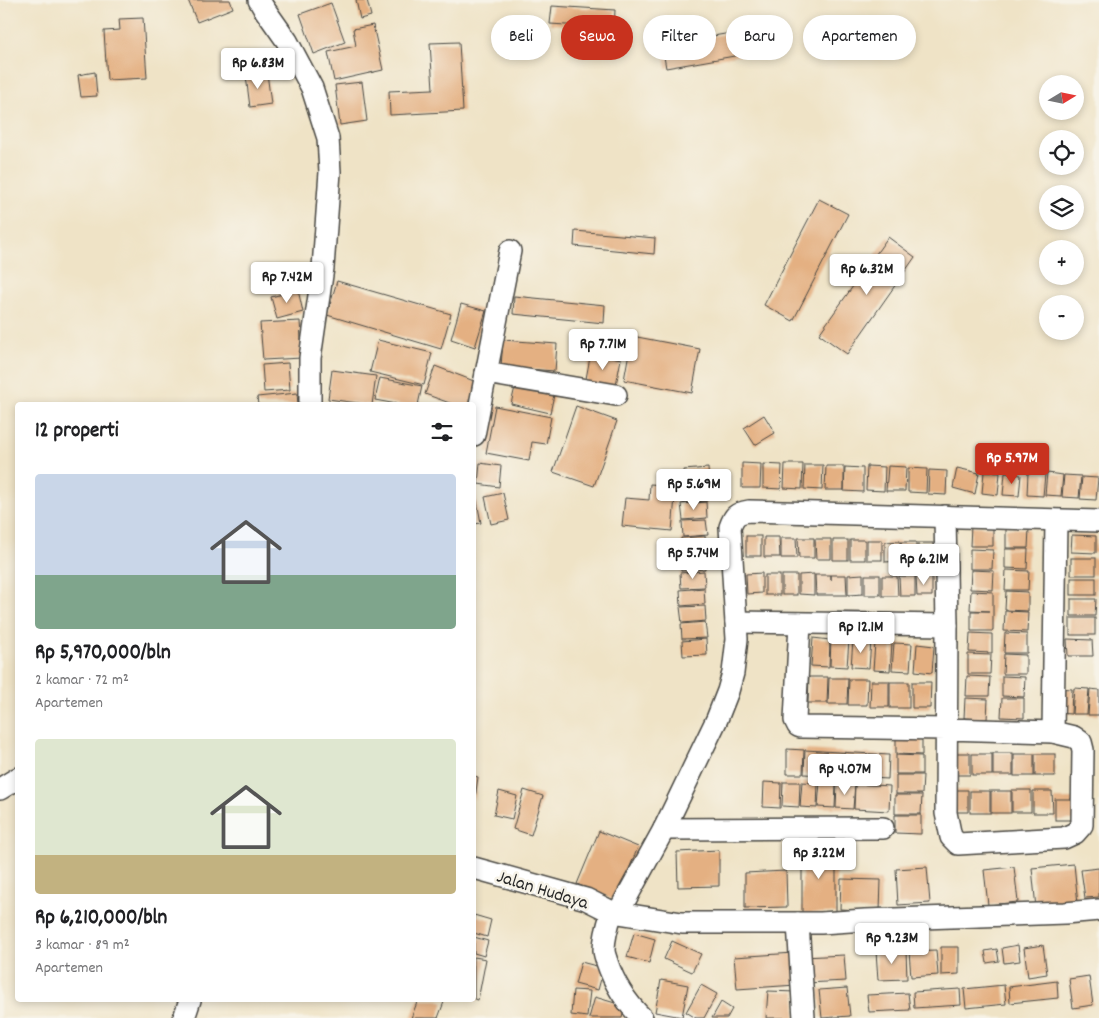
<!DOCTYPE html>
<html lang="id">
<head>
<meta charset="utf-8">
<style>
  :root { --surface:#fff; --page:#f6f6f6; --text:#202124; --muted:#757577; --accent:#c8321e }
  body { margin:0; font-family:Dekko,sans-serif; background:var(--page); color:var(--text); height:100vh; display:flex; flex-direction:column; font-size:19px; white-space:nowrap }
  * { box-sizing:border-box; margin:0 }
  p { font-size:16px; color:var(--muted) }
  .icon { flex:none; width:28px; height:28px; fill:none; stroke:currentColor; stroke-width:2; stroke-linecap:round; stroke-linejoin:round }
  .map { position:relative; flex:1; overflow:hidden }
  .side { position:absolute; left:15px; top:402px; width:461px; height:600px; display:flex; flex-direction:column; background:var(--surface); border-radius:5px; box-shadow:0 2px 8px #0003 }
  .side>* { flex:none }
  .guide { position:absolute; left:491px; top:15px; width:475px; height:45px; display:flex; gap:10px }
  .needle { width:32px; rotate:80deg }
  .tools { position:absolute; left:1039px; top:75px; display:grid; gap:10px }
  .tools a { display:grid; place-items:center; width:45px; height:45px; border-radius:50%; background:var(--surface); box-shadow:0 2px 8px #0003; font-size:25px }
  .price { position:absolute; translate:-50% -42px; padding:0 11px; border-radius:5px; background:#fff; color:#222; font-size:16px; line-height:32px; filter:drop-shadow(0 1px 2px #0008) }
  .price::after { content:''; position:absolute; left:50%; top:30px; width:15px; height:11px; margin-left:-8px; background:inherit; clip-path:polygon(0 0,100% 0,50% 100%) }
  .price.current { background:var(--accent); color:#fff }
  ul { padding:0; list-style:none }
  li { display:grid; align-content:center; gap:10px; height:265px; padding:0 20px }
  li span { display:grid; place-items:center; height:155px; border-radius:5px; color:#555 }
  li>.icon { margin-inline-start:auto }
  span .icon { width:90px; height:90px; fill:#fffc; stroke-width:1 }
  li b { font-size:21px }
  h2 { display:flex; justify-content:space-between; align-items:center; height:60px; padding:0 20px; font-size:21px }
  .tag { padding:0 18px; border-radius:22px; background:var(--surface); box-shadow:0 2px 8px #0003; font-size:18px; line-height:45px }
  .tag.current { background:var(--accent); color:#fff }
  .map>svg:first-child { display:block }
  .building { fill:#e4b082 }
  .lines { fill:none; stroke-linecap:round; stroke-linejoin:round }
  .street-casing { stroke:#484742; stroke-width:24 }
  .street { stroke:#fff; stroke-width:21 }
  .labels { text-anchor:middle; stroke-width:5; stroke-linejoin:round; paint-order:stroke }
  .street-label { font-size:19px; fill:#2b2b2b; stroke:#f7f3e8 }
</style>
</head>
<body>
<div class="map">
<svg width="1099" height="1018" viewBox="0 0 1099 1018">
  <rect width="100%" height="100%" fill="#f7f3e8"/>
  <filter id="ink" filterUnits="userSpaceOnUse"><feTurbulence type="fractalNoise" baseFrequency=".02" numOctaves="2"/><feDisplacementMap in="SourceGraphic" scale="10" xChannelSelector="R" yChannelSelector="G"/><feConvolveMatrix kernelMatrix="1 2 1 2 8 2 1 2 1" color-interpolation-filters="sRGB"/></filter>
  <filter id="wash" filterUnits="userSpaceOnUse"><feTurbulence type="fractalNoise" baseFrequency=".0096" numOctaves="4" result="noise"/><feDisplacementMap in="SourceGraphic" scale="20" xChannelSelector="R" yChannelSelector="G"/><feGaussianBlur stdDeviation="1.12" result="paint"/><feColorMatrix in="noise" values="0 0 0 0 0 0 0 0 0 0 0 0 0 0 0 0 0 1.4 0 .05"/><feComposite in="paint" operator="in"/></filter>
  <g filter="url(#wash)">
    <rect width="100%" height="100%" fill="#efe3c6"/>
    <g id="blocks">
      <!-- building -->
      <g class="building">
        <polygon points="188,0 230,0 233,8 197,22"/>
        <polygon points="356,0 367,0 371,16 360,19"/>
        <polygon points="331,3 345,42 314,54 300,14"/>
        <polygon points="552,6 615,10 614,28 550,24"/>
        <polygon points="143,18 147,78 107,80 104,31 120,30 119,19"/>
        <polygon points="373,25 383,70 334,81 328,52 356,46 353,29"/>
        <polygon points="742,31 746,54 666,68 662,45"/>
        <polygon points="459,42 463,111 390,115 389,91 433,89 430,43"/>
        <polygon points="95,72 97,96 81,97 78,75"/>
        <polygon points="267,73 271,104 250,107 246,76"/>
        <polygon points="362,82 367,121 340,125 335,85"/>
        <polygon points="819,199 848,214 793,321 764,305"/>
        <polygon points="575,231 655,238 654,254 574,246"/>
        <polygon points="888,237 915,257 847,354 819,334"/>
        <polygon points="337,281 451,314 441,349 327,315"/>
        <polygon points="298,290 303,312 277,319 271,297"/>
        <polygon points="514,296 605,305 604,323 513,314"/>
        <polygon points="461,304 486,311 475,347 451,339"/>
        <polygon points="300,321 302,358 263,360 260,323"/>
        <polygon points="632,336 700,349 692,393 624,380"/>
        <polygon points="378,340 432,353 424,385 370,372"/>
        <polygon points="503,340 557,344 555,371 501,367"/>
        <polygon points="591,352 621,359 615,390 585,384"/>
        <polygon points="288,363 290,390 264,392 262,365"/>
        <polygon points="435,366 479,383 471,405 455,405 425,394"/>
        <polygon points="332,370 376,376 372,405 328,399"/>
        <polygon points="380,378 422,386 418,405 402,405 375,400"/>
        <polygon points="515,387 554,395 550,413 511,404"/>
        <polygon points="297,393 298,405 258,405 257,397"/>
        <polygon points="495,406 551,417 546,444 532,442 529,461 486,453"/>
        <polygon points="576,406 617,421 594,486 553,472"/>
        <polygon points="764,415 775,433 755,445 744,428"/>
        <polygon points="480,463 501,466 499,487 478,484"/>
        <polygon points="742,463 761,464 760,488 742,488"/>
        <polygon points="763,464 782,465 781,489 763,488"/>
        <polygon points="785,464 803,464 802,489 784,488"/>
        <polygon points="805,465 823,465 822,490 804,489"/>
        <polygon points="826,466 844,466 844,490 825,490"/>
        <polygon points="867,466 885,467 884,491 866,490"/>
        <polygon points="888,466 906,467 905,491 886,491"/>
        <polygon points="845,467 863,468 863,492 844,491"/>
        <polygon points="708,468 709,484 684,485 684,470"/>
        <polygon points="908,468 927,469 926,493 908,492"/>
        <polygon points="957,468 979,473 975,494 953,488"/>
        <polygon points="929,470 947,471 946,495 928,494"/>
        <polygon points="984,472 1000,473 998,495 982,493"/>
        <polygon points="1005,473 1021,475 1019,496 1003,495"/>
        <polygon points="1028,473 1045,474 1043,496 1027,495"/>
        <polygon points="1047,473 1063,475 1061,496 1045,495"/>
        <polygon points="1064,475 1081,476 1079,498 1062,497"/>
        <polygon points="1082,477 1098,478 1096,500 1080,499"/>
        <polygon points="650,484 676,486 672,531 622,526 625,498 649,500"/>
        <polygon points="706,485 707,501 683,503 682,487"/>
        <polygon points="474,491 475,491 481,523 474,524"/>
        <polygon points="503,493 509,520 491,524 485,497"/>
        <polygon points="706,502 707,518 683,520 681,504"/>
        <polygon points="706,520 708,535 683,537 682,521"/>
        <polygon points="971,526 993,527 993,546 970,546"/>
        <polygon points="1006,528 1029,529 1028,548 1006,548"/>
        <polygon points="1072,535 1096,536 1096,553 1071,552"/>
        <polygon points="705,536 706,552 682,554 681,538"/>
        <rect x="746" y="536" width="15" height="20"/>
        <polygon points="764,537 779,537 780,557 764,557"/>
        <polygon points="781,538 796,538 797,558 781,558"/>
        <polygon points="798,538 814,538 814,558 799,558"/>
        <polygon points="815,539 831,539 831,559 816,559"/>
        <rect x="833" y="540" width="15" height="20"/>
        <rect x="850" y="540" width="15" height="20"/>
        <rect x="867" y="540" width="15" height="20"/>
        <polygon points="900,541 900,561 885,562 885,542"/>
        <polygon points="901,542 916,542 916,561 901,562"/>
        <rect x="918" y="543" width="15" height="20"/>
        <polygon points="970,549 993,550 992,569 970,569"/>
        <polygon points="1005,549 1028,549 1027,569 1005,568"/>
        <polygon points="704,554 705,569 681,571 680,555"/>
        <rect x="1071" y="558" width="25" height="17"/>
        <polygon points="971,570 994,571 993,590 970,589"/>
        <polygon points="1006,570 1029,571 1028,590 1005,590"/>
        <polygon points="704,571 705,587 681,588 680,573"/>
        <polygon points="762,573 762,593 747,594 746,574"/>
        <polygon points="814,574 814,595 799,594 799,575"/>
        <polygon points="863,574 863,594 848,595 848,575"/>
        <rect x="765" y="575" width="15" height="20"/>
        <rect x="782" y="575" width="15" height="20"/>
        <polygon points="815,575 831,575 831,580 831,575 846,575 847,595 816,595"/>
        <rect x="865" y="575" width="15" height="20"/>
        <polygon points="882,576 897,576 898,596 882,596"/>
        <polygon points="899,576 915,576 915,596 900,596"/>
        <polygon points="916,576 932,576 932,596 917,596"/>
        <rect x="1071" y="578" width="25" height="17"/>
        <polygon points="704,588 705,604 681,606 680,590"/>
        <polygon points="971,591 993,592 993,631 971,631 971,611 989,611 970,610"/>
        <polygon points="1006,591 1028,592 1028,611 1005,610"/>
        <polygon points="1071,599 1096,599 1095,616 1071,616"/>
        <polygon points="705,606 706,621 682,623 680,607"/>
        <polygon points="1005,611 1028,612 1027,632 1004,631"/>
        <rect x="1070" y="618" width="25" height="17"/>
        <polygon points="705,622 707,638 682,639 681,624"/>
        <polygon points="970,633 992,634 992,653 969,652"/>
        <polygon points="1005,633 1027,634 1027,653 1004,653"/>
        <polygon points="813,638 830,640 829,667 811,666"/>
        <polygon points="706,639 707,655 683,656 682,641"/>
        <polygon points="831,639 849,640 847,667 830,666"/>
        <polygon points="1067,639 1092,640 1093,656 1068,656"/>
        <polygon points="853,640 871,641 869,668 851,667"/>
        <polygon points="875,643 892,644 890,671 873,670"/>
        <polygon points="894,643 912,644 910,671 892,670"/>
        <polygon points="917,644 934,646 932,673 915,671"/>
        <polygon points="968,654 991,655 990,674 968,674"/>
        <polygon points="1004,654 1026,655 1026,674 1003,674"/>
        <polygon points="967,676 990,677 989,696 966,696"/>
        <polygon points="1002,676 1025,677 1024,697 1002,696"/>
        <polygon points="809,677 828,677 827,703 808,703"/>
        <polygon points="829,678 848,678 847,704 828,704"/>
        <polygon points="849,679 868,679 867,705 848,705"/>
        <polygon points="871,681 889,681 889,707 870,707"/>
        <rect x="890" y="682" width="19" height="26"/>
        <polygon points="912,682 931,682 930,708 912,708"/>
        <polygon points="1057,688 1072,689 1071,714 1056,713"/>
        <polygon points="1074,688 1089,689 1087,714 1072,714"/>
        <polygon points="1090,689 1099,690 1099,715 1088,715"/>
        <polygon points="965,698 988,699 987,719 964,718"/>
        <polygon points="1002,698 1024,698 1024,718 1001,717"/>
        <polygon points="896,736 922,736 922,755 896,754"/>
        <polygon points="787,749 804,750 803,774 787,774"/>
        <polygon points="805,750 889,755 888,779 804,774"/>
        <polygon points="950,753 970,753 970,775 951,775"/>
        <rect x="993" y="753" width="20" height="22"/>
        <rect x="972" y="754" width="20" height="21"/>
        <rect x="1014" y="754" width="20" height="22"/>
        <rect x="1035" y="754" width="20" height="22"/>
        <polygon points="896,755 922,756 922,774 896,774"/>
        <polygon points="896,775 923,775 922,794 896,794"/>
        <polygon points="474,776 478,777 475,799 474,799"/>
        <polygon points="764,782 781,783 780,808 763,807"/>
        <polygon points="783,782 800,782 799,807 782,806"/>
        <polygon points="802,782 818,783 817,808 800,807"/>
        <polygon points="820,782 836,783 835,808 818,807"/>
        <polygon points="837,783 855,784 853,809 836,808"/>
        <polygon points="855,784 890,786 889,811 854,809"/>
        <polygon points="524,790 543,796 531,835 513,829"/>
        <polygon points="948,790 968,790 968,812 949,812"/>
        <rect x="1012" y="790" width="19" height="22"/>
        <polygon points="499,791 517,796 512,819 494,815"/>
        <rect x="970" y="791" width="20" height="22"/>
        <rect x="991" y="791" width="20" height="22"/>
        <polygon points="1033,791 1052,791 1053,813 1033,813"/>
        <polygon points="895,795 922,795 921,814 895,814"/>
        <rect x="1055" y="799" width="20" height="21"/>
        <polygon points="895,815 921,815 921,834 895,833"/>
        <polygon points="599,831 638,847 616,901 577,884"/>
        <polygon points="802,847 836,848 836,913 802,913"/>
        <polygon points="719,850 719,886 678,887 677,852"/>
        <polygon points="1074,864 1078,904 1036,908 1032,868"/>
        <polygon points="927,867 930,903 898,905 896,869"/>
        <polygon points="1014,867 1018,902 988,905 984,870"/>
        <polygon points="1099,868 1099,897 1085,898 1081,870"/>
        <polygon points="786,871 787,907 745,908 745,873"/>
        <polygon points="841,879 881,880 880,911 840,909"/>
        <polygon points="474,915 491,920 487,937 474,933"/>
        <polygon points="634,933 655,939 649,963 627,957"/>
        <polygon points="474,937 488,941 484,956 474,953"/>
        <polygon points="672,941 701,954 692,972 664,959"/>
        <polygon points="1018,945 1020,961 1004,963 1002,948"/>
        <polygon points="1043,945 1047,974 1028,977 1024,948"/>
        <polygon points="941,947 959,947 959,974 941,975"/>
        <polygon points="997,949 999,961 987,963 985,951"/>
        <polygon points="906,950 907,979 878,980 876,951"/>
        <polygon points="936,950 938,975 911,977 909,951"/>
        <polygon points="794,953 796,985 737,989 734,957"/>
        <polygon points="844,955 846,981 806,983 804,957"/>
        <polygon points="474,957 486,959 478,1000 474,999"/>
        <polygon points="581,962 604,968 598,990 575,984"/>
        <polygon points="1089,976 1093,1005 1073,1008 1069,979"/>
        <polygon points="661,980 688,985 682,1017 655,1012"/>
        <polygon points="1057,981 1058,998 1010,1003 1009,987"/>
        <polygon points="701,985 717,994 704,1018 696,1018 686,1012"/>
        <polygon points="1004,985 1006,1004 966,1008 964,989"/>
        <polygon points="847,988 850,1016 822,1018 819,990"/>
        <polygon points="960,989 961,1005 914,1008 913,992"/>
        <polygon points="573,990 590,991 587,1017 571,1015"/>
        <polygon points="768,991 796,992 795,1018 766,1018"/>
        <polygon points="908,993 910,1010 869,1012 867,995"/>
        <polygon points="595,997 625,1006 622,1018 589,1018"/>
        <polygon points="418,1000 438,1000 444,1002 438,1018 411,1018"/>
        <polygon points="721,1002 732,1009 727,1018 712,1018"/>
      </g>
    </g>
  </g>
  <g filter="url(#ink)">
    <use href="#blocks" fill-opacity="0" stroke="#484742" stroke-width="1"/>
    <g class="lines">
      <defs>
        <g id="street">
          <polyline points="259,0 263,7 287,41 312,88 328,138 330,172 323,268 310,358 310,405"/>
          <polyline points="486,373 616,395"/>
          <polyline points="474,435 510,251"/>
          <polyline points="736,622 947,625"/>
          <polyline points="800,623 795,720 798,726 801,727 946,729 1053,732 1074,737 1081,742 1083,750 1082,825 1075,833 1064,838 958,844 951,837 946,813 947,625 945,516"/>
          <polyline points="1053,732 1056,521"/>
          <polyline points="0,789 18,778"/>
          <polyline points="664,829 883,828"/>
          <polyline points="474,868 586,899 612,912 682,923 821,923 865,920 1065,913 1099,910"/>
          <path d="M612 912C608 924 604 937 604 950 604 954 606 958 607 962 614 983 626 1002 642 1018"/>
          <path d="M618 913 664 829 717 719 728 691 733 673 737 639 730 527C734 516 736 513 749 511L1099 521"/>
          <polyline points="798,923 804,1018"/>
          <polyline points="184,1018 190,1000"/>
        </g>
      </defs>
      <!-- street casing -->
      <use href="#street" class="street-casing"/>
      <!-- street -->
      <use href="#street" class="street"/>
    </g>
  </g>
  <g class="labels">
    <!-- street labels -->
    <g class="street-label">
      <text transform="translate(543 888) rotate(17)" y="7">Jalan Hudaya</text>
    </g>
  </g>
</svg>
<div class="tools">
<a><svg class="needle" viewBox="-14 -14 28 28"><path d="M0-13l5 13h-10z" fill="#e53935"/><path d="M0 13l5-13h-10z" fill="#757577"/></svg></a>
<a><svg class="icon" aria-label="locate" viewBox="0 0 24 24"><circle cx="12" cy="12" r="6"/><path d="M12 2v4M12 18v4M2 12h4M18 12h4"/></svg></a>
<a><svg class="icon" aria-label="layers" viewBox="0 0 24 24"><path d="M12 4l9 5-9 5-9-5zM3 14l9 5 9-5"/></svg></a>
<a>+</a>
<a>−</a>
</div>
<b class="price" style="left:258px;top:90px">Rp 6.83M</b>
<b class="price" style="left:867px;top:296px">Rp 6.32M</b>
<b class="price" style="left:287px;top:304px">Rp 7.42M</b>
<b class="price" style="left:603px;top:371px">Rp 7.71M</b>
<b class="price current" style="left:1012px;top:485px">Rp 5.97M</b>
<b class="price" style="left:694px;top:511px">Rp 5.69M</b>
<b class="price" style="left:693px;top:580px">Rp 5.74M</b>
<b class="price" style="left:924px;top:586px">Rp 6.21M</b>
<b class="price" style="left:861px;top:654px">Rp 12.1M</b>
<b class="price" style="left:845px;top:796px">Rp 4.07M</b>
<b class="price" style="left:819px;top:880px">Rp 3.22M</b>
<b class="price" style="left:892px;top:965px">Rp 9.23M</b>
<div class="guide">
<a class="tag">Beli</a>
<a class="tag current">Sewa</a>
<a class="tag">Filter</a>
<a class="tag">Baru</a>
<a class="tag">Apartemen</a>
</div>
<section class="side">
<h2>12 properti<svg class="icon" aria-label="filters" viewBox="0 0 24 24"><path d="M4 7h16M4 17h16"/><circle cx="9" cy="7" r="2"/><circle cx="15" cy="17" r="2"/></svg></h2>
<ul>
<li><span style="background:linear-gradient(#c9d6e8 65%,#7fa58c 0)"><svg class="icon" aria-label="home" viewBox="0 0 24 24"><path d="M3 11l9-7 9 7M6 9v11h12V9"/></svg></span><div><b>Rp 5,970,000/bln</b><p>2 kamar · 72 m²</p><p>Apartemen</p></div></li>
<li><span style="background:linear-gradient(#dfe7d0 75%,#c2b280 0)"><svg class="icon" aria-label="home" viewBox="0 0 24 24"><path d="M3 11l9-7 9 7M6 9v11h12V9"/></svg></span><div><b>Rp 6,210,000/bln</b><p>3 kamar · 89 m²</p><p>Apartemen</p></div></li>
</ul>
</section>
</div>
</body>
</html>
